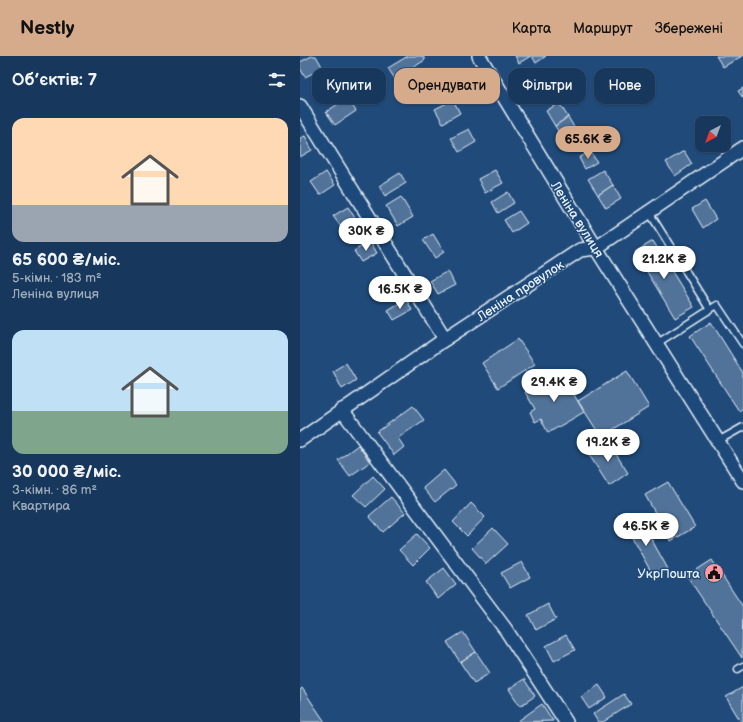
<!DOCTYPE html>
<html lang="uk">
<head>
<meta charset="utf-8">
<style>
  :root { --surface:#17385c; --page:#203f62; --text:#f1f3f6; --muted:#9eacbb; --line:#365272; --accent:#d6ab8b }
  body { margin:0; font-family:"Balsamiq Sans",sans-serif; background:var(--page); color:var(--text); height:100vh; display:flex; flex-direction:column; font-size:15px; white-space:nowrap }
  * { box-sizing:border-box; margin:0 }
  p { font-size:13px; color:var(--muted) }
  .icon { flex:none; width:22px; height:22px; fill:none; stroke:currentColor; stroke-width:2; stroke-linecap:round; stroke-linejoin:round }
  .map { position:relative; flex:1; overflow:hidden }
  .details { display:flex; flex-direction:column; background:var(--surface); width:300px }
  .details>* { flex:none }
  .guide { position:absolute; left:12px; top:12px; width:371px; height:36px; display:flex; gap:8px }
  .needle { width:26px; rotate:221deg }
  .buttons { position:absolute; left:395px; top:60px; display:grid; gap:8px }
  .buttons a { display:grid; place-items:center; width:36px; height:36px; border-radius:8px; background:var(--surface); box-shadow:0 1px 3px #0004,0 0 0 1px var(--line); font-size:20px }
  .price { position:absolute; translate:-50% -34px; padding:0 9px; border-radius:14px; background:#fff; color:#222; font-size:13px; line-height:26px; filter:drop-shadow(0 1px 2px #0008) }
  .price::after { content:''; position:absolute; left:50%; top:24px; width:12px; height:9px; margin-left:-6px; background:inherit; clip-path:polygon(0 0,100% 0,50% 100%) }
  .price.on { background:var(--accent); color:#111 }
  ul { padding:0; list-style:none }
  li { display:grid; align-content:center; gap:8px; height:212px; padding:0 12px }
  li span { display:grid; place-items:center; height:124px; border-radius:12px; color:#555 }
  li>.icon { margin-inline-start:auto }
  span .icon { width:72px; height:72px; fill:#fffc; stroke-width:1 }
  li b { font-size:17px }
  h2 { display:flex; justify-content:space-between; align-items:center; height:48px; padding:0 12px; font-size:17px }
  .tag { padding:0 14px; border-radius:12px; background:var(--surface); box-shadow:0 1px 3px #0004,0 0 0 1px var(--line); font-size:14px; line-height:36px }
  .tag.on { background:var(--accent); color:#111 }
  header { display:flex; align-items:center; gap:24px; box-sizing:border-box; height:56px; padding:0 20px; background:var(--accent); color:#111 }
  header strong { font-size:19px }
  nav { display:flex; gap:22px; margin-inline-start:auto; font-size:14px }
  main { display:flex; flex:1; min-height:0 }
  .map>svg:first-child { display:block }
  .building { fill:#517399; stroke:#e8f1f8 }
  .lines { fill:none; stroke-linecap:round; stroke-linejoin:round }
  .lane-casing { stroke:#e8f1f8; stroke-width:9 }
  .street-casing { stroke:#e8f1f8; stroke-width:16 }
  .lane { stroke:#1f4a7a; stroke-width:6 }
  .street { stroke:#1f4a7a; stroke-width:13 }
  .labels { text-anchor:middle; stroke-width:3; stroke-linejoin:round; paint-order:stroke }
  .street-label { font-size:13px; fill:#e8f1f8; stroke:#1f4a7a }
  .poi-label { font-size:13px; fill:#e8f1f8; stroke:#1f4a7a; text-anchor:end }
</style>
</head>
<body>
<header>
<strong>Nestly</strong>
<nav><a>Карта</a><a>Маршрут</a><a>Збережені</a></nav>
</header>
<main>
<section class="details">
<h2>Об’єктів: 7<svg class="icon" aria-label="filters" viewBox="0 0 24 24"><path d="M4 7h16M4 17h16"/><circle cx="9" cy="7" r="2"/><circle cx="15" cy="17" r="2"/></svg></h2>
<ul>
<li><span style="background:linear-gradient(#ffd9b3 70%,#9aa5b1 0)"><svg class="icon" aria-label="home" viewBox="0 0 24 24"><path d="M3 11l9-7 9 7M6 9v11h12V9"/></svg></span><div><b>65 600 ₴/міс.</b><p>5-кімн. · 183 m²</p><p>Леніна вулиця</p></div></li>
<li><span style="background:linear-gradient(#bfe0f5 65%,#7fa58c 0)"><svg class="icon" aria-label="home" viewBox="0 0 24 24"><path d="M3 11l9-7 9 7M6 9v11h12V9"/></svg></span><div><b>30 000 ₴/міс.</b><p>3-кімн. · 86 m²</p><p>Квартира</p></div></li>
</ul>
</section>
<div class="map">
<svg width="443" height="666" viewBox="0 0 443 666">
  <rect width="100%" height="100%" fill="#1f4a7a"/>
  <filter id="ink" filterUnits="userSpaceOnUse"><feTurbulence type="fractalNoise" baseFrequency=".025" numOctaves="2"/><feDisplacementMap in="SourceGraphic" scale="8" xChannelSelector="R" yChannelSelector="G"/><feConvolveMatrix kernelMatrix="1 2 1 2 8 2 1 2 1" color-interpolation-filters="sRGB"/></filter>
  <g filter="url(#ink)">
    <!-- building -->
    <g class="building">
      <polygon points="12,0 16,0 23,12 5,21 0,12 0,6"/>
      <polygon points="108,0 123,0 125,4 95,23 88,12"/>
      <polygon points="215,0 231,0 219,7"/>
      <polygon points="232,0 246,0 236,7"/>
      <polygon points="416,0 442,0 423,11"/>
      <polygon points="248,13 258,31 241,41 231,24"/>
      <polygon points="118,19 124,31 110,39 103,28"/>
      <polygon points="443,32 443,42 438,35"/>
      <polygon points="47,42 56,55 35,69 26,56"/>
      <polygon points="153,44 160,57 143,67 135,53"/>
      <polygon points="259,47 268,61 255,70 246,55"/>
      <polygon points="268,61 277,76 264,84 255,70"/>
      <polygon points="169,73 176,86 159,96 151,82"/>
      <polygon points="5,80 12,94 0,101 0,82"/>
      <polygon points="290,95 297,106 285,113 279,102"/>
      <polygon points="384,95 392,108 375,120 366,106"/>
      <polygon points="195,114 203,127 185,137 178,123"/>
      <polygon points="303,114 313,129 298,139 288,123"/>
      <polygon points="26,116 35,129 20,139 11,126"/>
      <polygon points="100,117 106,127 85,140 79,130"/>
      <polygon points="313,129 321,143 306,152 298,139"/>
      <polygon points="208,136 214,147 198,157 192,146"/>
      <polygon points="101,141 113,161 98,170 86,150"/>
      <polygon points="405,145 416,163 403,172 392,153"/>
      <polygon points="48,151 55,162 41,171 33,160"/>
      <polygon points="219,155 227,167 212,177 204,164"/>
      <polygon points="133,178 144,196 135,202 123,184"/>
      <polygon points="70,185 77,197 61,206 54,195"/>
      <polygon points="353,185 394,251 375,262 335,196"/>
      <polygon points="148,215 155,229 138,238 130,225"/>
      <polygon points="93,222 100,235 84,244 77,231"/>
      <polygon points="106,243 112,254 94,264 88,254"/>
      <polygon points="411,266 443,317 443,352 439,355 390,280"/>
      <polygon points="218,283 235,308 198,332 182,307"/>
      <polygon points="46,307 56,324 42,333 33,315"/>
      <polygon points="327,315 349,351 301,381 278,345"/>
      <polygon points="261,316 284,356 248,377 241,363 235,366 230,356 235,353 225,336"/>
      <polygon points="113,350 124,364 98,382 104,391 94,399 77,376"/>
      <polygon points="307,384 328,417 309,430 288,397"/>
      <polygon points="58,389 70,406 50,420 38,404"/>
      <polygon points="144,414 156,429 135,446 123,432"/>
      <polygon points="73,420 85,433 66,451 53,439"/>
      <polygon points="368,426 395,471 371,485 345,439"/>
      <polygon points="91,441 105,457 83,476 69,460"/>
      <polygon points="171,447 185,461 167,480 153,466"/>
      <polygon points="339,461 368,513 354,521 325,469"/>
      <polygon points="193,472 208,488 186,508 172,492"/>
      <polygon points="117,478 130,492 113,509 99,494"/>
      <polygon points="412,504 443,551 442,602 387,520"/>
      <polygon points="222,506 230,521 210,532 201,517"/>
      <polygon points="144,512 156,528 138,543 126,526"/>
      <polygon points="248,548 256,563 236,574 228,559"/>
      <polygon points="163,576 176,596 160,606 147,586"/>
      <polygon points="266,579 275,594 254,605 246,590"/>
      <polygon points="176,596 190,617 174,627 160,606"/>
      <polygon points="224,623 235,640 220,650 209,633"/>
      <polygon points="299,629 307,641 289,653 281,641"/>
      <polygon points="443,631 443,666 441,666 426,641"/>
      <polygon points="2,632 25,666 0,666 0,634"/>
      <polygon points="324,638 331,648 303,666 298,666 293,658"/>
      <polygon points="242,648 253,665 218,666 218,665"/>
    </g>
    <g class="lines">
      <defs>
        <g id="lane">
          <polyline points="349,156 410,254"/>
          <polyline points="356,288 417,249 443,288"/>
          <polyline points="418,385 443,371"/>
          <polyline points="438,613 443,610"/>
        </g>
        <g id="street">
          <polyline points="179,0 296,192 443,425"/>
          <polyline points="0,50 145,283"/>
          <polyline points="42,354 206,574 266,666"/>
          <polyline points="0,384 145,283 280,194 296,192 443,92"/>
        </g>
      </defs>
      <!-- lane casing -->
      <use href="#lane" class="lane-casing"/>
      <!-- street casing -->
      <use href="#street" class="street-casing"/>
      <!-- lane -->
      <use href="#lane" class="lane"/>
      <!-- street -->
      <use href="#street" class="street"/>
    </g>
  </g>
  <!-- icons -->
  <defs>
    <symbol id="civic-disc" viewBox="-11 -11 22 22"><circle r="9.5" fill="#ff9aa2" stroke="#1f4a7a"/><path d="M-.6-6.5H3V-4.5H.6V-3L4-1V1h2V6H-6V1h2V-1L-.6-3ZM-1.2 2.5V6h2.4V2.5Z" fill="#111"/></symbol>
  </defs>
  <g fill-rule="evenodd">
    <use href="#civic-disc" x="403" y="506" width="22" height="22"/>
  </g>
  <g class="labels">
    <!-- street labels -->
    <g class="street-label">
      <text transform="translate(278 163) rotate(58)" y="5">Леніна вулиця</text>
      <text transform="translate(220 234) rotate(-33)" y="5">Леніна провулок</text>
    </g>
    <!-- poi labels -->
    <g class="poi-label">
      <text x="400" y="522">УкрПошта</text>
    </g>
  </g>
</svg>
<div class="buttons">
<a><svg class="needle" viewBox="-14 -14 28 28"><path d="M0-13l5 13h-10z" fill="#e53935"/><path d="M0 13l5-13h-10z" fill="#9eacbb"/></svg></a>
</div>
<b class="price on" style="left:288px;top:104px">65.6K ₴</b>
<b class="price" style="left:66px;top:196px">30K ₴</b>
<b class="price" style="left:364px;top:224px">21.2K ₴</b>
<b class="price" style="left:100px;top:254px">16.5K ₴</b>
<b class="price" style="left:254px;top:347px">29.4K ₴</b>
<b class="price" style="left:308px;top:407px">19.2K ₴</b>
<b class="price" style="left:346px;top:491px">46.5K ₴</b>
<div class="guide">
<a class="tag">Купити</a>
<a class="tag on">Орендувати</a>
<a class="tag">Фільтри</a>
<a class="tag">Нове</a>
</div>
</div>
</main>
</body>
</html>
